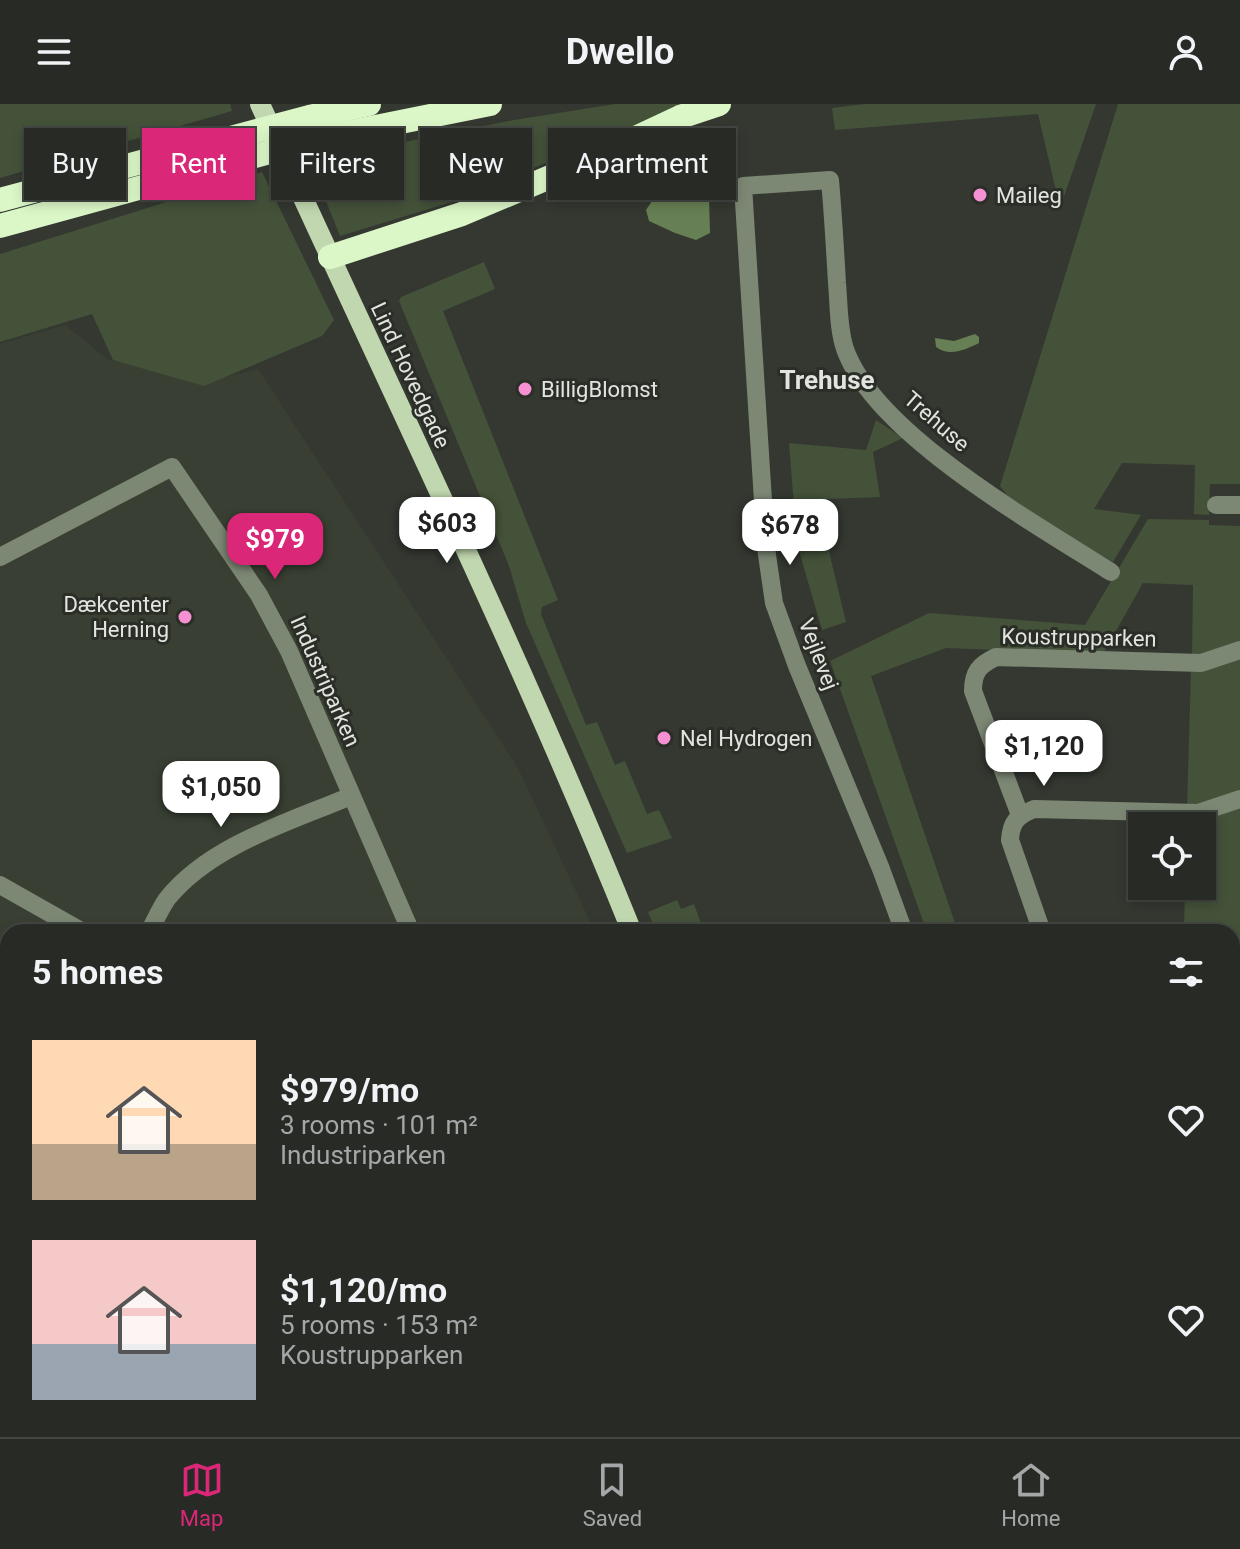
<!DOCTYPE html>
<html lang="en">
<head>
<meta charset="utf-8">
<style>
  :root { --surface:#272a25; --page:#333632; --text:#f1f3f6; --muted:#a4a7a7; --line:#434642; --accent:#db2777 }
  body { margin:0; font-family:Roboto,sans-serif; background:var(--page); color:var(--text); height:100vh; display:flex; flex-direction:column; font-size:30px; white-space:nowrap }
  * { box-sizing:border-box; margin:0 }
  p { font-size:26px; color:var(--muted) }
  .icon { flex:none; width:44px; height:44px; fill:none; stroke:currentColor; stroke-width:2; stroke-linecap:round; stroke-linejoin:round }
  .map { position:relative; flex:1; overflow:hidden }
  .side { position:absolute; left:0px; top:820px; width:1240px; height:514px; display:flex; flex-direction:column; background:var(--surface); border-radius:24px 24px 0 0; box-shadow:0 4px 12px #0003,0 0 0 2px var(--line) }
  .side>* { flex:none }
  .top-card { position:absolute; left:24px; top:24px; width:800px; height:72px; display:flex; gap:16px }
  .buttons { position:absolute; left:1128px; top:708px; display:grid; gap:16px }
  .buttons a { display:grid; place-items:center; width:88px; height:88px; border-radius:0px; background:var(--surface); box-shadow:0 4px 12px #0003,0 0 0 2px var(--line); font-size:40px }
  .price { position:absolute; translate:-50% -68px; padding:0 18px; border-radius:16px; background:#fff; color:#222; font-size:26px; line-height:52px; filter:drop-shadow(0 2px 4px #0008) }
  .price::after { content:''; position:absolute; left:50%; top:48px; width:24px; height:18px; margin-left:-12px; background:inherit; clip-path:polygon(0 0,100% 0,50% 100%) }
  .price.current { background:var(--accent); color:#fff }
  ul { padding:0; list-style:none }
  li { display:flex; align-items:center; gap:24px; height:200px; padding:0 32px }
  li span { display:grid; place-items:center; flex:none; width:224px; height:160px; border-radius:0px; color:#555 }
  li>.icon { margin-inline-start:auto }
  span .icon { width:96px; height:96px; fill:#fffc; stroke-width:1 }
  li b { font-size:34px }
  h2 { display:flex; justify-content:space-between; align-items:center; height:96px; padding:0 32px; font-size:34px }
  .chip { padding:0 28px; border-radius:0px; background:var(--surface); box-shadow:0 4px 12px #0003,0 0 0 2px var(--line); font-size:28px; line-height:72px }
  .chip.current { background:var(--accent); color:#fff }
  header { display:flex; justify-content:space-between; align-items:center; height:104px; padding:0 32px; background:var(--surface); font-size:36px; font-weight:700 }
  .tabs { display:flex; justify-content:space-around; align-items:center; height:112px; border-top:2px solid var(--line); background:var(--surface); font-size:22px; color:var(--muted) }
  .tabs a { display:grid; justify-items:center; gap:4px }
  .tabs .current { color:var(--accent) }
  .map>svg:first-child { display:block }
  .built { fill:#394033 }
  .green { fill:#445239 }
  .water { fill:#677f54 }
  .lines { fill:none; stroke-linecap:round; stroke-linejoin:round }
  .minor { stroke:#7c8774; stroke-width:18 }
  .major { stroke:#c0d7af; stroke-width:20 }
  .highway { stroke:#dbf7c7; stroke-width:24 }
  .poi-dot { fill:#f591d2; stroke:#2a2e27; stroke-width:3 }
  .labels { text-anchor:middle; stroke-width:6; stroke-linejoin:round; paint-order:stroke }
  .poi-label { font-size:22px; fill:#e1e4df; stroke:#2a2e27; text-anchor:start }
  .street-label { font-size:22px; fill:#e1e4df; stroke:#2a2e27 }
  .quarter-label { font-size:26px; font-weight:bold; fill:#e1e4df; stroke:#2a2e27 }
</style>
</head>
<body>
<header><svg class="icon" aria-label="menu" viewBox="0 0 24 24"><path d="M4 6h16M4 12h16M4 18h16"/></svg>Dwello<svg class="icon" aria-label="person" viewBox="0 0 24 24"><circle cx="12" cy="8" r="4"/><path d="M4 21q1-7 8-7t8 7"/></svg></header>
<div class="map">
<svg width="1240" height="1333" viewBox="0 0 1240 1333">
  <rect width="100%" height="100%" fill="#343831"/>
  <!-- built -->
  <g class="built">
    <polygon points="65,221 107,255 205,278 258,265 518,664 595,828 8,828 8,1185 0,1179 0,240"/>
    <polygon points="236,1326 537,1326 537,1333 268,1333"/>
  </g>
  <!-- green -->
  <g class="green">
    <polygon points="0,0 230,0 232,7 0,74"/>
    <polygon points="615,0 686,0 455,97 340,132 310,57 514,16"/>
    <polygon points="865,0 1096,0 1060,104 1038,10 835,26 832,4"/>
    <polygon points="1118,0 1240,0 1240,380 1210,380 1209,411 1194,410 1195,361 1122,359 1094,405 1141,411 1113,458 1016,403 1000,382"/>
    <polygon points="262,68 334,216 322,232 204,282 113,256 92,210 0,238 0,150"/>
    <polygon points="484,158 495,185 443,207 558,496 542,503 541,510 586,621 597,618 615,661 625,657 647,710 659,706 672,734 627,749 526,519 509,462 399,197 401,193"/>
    <polygon points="876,316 903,334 873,348 880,393 827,395 830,452 846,518 822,526 797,440 789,339 866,346"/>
    <polygon points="1148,415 1209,416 1209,421 1240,422 1240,539 1192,553 1193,481 1143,479 1103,550 946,544 871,572 958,828 927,828 830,557 929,509 1085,521"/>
    <polygon points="1240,552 1240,691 1187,704 1191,565"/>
    <polygon points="1240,700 1240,836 1232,839 1232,828 1184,828 1185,782 1202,782 1202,722 1187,722 1187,713"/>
    <polygon points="677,796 681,805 694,800 702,822 690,828 656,828 648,808"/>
    <polygon points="1240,847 1240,984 1232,986 1232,850"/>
    <polygon points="1232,1026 1240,1027 1240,1109 1232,1108"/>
  </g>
  <!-- water -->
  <g class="water">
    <polygon points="689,75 704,82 709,94 710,129 696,136 675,129 649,117 646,106 654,94"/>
    <path d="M975 230 979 233V239C965 246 949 253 936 243L935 234 954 237Z"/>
  </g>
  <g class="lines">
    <!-- minor -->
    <g class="minor">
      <polyline points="1216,401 1240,401"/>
      <polyline points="0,453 172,363 259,491 289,547 411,828"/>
      <path d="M1020 711 973 587C973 568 979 561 996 553L1201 559 1240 546"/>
      <polyline points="0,781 83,828"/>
      <path d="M149 828C155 817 160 805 167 795 210 741 290 718 351 692"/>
      <path d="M904 828 881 765 797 562 774 499 766 444 743 82 830 76C833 110 835 144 837 179 839 200 838 224 845 245 875 330 1036 420 1111 468"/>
      <path d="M1042 828 1010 736C1011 718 1017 712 1034 705L1198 709 1240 695"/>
      <polyline points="1232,845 1240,842"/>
      <polyline points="1232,989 1240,987"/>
      <polyline points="0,1099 8,1085"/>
      <polyline points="1232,1129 1240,1129"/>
      <polyline points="1232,1144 1240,1144"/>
      <polyline points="0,1199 8,1206"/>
      <polyline points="0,1251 8,1237"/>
      <polyline points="1232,1316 1240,1317"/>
      <polyline points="191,1326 208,1333"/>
      <polyline points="970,1326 980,1333"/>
      <polyline points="1120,1326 1125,1333"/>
      <polyline points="551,1333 551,1326"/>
      <polyline points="890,1333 901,1326"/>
      <polyline points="1050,1333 1056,1326"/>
    </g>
    <!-- major -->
    <g class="major">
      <path d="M260 0C385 275 519 548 632 828"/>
      <polyline points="776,1326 778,1333"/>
      <polyline points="793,1326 795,1333"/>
    </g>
    <!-- highway -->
    <g class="highway">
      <polyline points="0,96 309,13 369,0"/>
      <polyline points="0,122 321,34 490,0"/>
      <polyline points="330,153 462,110 569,65 680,13 719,0"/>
    </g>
  </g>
  <!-- markers -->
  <g class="poi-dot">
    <circle cx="980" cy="91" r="8"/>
    <circle cx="525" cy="285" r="8"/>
    <circle cx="185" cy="513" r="8"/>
    <circle cx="664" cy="634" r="8"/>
  </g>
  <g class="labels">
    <!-- poi labels -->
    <g class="poi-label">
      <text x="996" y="99">Maileg</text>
      <text x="541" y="293">BilligBlomst</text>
      <text x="169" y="508" text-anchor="end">Dækcenter<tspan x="169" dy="25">Herning</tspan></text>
      <text x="680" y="642">Nel Hydrogen</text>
    </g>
    <!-- street labels -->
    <g class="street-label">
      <text transform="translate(411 271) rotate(65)" y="8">Lind Hovedgade</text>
      <text transform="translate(937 317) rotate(41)" y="8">Trehuse</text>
      <text transform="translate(1079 533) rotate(1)" y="8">Koustrupparken</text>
      <text transform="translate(819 550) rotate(69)" y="8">Vejlevej</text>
      <text transform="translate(326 577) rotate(66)" y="8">Industriparken</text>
    </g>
    <!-- quarter labels -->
    <g class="quarter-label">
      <text x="827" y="285">Trehuse</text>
    </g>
  </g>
</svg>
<div class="buttons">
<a><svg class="icon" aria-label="locate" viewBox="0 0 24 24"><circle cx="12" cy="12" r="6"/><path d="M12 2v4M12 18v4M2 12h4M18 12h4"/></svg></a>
</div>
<b class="price" style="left:447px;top:461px">$603</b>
<b class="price" style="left:790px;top:463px">$678</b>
<b class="price current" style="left:275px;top:477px">$979</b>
<b class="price" style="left:1044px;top:684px">$1,120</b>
<b class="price" style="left:221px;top:725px">$1,050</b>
<div class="top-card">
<a class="chip">Buy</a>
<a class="chip current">Rent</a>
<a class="chip">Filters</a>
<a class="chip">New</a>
<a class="chip">Apartment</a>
</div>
<section class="side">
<h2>5 homes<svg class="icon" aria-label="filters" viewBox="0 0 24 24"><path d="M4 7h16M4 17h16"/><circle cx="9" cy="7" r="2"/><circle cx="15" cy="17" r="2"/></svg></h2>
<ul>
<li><span style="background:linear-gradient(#ffd9b3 65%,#b9a48a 0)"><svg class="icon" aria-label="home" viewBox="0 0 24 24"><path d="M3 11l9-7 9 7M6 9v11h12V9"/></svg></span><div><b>$979/mo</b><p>3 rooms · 101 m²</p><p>Industriparken</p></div><svg class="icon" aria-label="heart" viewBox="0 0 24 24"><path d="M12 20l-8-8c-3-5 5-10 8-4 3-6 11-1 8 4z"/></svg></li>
<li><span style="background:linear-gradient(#f6c9c9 65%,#9aa5b1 0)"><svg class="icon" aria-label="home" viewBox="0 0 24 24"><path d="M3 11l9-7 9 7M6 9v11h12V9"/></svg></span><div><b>$1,120/mo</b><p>5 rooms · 153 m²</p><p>Koustrupparken</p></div><svg class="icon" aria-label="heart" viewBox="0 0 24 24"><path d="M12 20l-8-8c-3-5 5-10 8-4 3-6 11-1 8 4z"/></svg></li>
</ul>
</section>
</div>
<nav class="tabs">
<a class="current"><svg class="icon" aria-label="map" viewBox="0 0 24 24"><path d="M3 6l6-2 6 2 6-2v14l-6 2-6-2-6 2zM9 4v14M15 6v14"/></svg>Map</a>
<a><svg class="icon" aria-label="saved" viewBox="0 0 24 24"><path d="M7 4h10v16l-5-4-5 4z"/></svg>Saved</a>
<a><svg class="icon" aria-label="home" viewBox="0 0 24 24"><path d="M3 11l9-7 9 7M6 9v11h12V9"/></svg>Home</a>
</nav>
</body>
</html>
